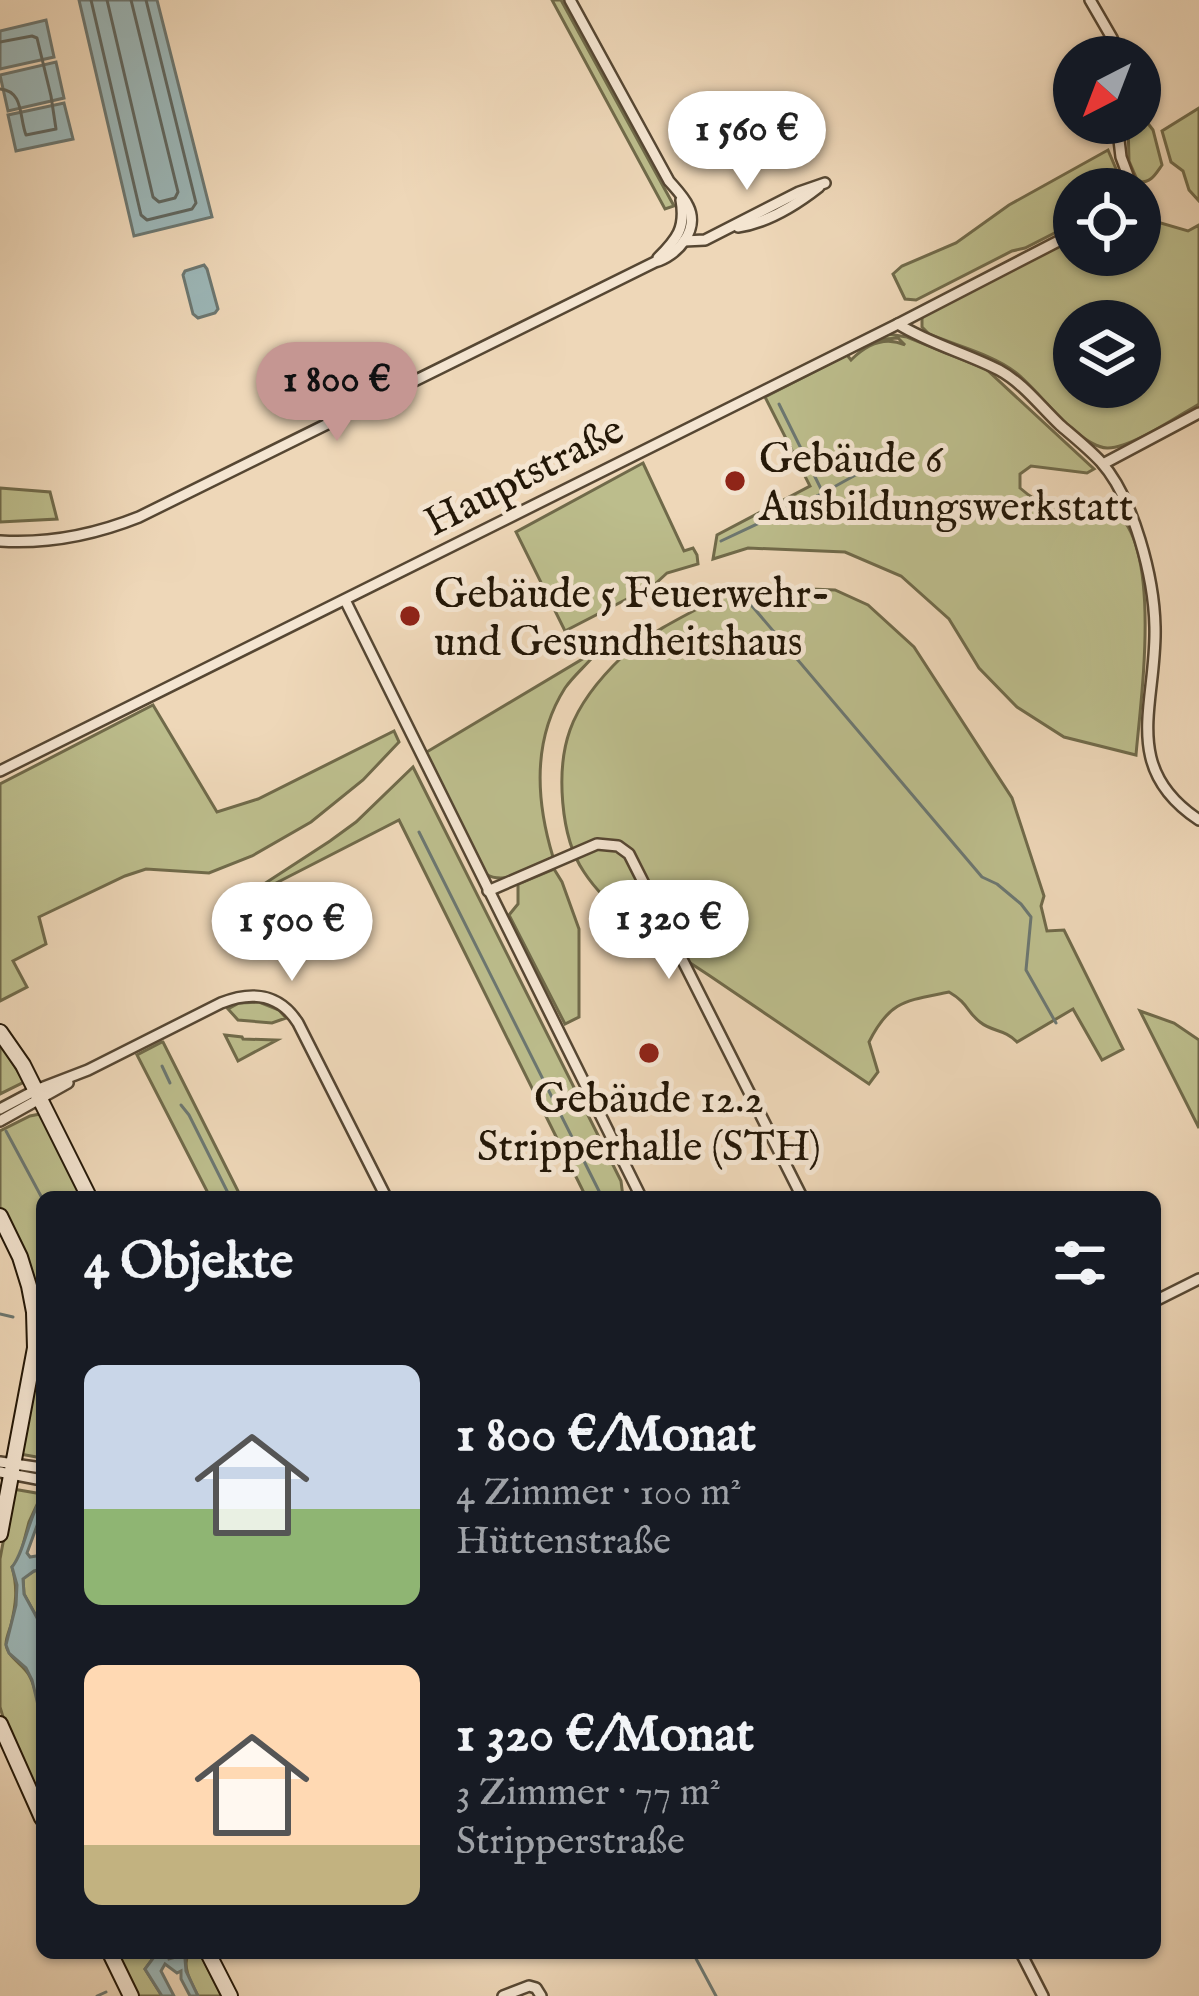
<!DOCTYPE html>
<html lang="de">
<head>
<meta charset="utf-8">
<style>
  :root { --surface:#171b24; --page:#242831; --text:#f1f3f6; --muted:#9ea1a6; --accent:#c59692 }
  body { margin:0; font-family:"IM FELL English",serif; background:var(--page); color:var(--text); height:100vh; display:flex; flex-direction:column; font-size:45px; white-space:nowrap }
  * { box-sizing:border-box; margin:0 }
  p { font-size:39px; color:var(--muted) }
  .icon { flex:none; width:66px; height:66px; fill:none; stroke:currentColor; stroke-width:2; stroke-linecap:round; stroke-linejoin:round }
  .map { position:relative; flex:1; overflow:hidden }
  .drawer { position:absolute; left:36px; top:1191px; width:1125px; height:768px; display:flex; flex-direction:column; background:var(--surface); border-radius:18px; box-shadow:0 3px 9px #0004 }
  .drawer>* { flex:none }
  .needle { width:78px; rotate:222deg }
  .tools { position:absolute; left:1053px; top:36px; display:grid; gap:24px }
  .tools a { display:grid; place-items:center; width:108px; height:108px; border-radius:50%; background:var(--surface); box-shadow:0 3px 9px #0004; font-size:60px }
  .price { position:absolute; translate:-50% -102px; padding:0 27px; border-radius:42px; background:#fff; color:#222; font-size:39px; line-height:78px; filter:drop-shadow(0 3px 6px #0008) }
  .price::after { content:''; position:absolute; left:50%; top:72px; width:36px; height:27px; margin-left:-18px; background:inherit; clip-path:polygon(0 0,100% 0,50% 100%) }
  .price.current { background:var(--accent); color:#111 }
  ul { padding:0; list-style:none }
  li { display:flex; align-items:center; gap:36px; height:300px; padding:0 48px }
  li span { display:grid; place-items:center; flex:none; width:336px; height:240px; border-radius:18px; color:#555 }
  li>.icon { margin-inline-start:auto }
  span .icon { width:144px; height:144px; fill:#fffc; stroke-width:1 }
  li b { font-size:51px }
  h2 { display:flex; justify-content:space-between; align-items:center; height:144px; padding:0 48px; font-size:51px }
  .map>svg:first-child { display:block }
  .green { fill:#bcbd8c; stroke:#706a4a; stroke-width:3; fill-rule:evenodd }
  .water { fill:#9cb7b8; stroke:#6c7771; stroke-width:3 }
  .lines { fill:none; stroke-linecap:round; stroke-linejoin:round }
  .shore { stroke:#606760; stroke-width:3 }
  .stream { stroke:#6c7771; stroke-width:3 }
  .street-casing { stroke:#564733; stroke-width:14 }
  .secondary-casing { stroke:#231707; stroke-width:18 }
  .street { stroke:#f4e5d1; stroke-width:9 }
  .secondary { stroke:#f4e5d1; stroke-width:14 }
  .poi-dot { fill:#8f2418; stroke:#f4e5d1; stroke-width:4.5 }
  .labels { text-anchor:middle; stroke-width:10; stroke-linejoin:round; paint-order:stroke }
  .poi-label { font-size:42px; fill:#231707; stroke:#f4e5d1; text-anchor:start }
  .street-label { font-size:42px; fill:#231707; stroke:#f4e5d1 }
</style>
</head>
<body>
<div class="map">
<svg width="1199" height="1996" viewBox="0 0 1199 1996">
  <rect width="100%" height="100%" fill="#eed7b8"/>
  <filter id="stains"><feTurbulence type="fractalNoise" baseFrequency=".00167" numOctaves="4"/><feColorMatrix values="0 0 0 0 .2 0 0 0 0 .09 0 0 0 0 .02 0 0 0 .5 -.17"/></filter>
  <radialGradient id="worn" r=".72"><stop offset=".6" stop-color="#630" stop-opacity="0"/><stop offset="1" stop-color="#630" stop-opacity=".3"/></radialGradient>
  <!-- green -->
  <g class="green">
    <polygon points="552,0 561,0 674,206 665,209"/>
    <polygon points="1199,108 1199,201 1189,190 1183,171 1171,162 1162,131"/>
    <path d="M1140 113 1153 130 1162 165C1155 175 1151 183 1138 182L1129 161 1128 123H1140Z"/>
    <polygon points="1108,150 1122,183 1121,189 1074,189 1074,223 1025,248 1012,251 916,300 905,299 893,274 902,266 956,243 1009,205"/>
    <path d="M1140 217 1188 231 1199 225V404C1178 416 1130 449 1107 448 1077 446 1038 389 1015 372 991 354 957 346 929 334L922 327V317L926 313 1074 235V255H1140ZM1074 321H1140V387H1074Z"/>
    <path d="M888 334 907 337 986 369 1094 469 1087 473 1031 466 1020 474V488C1058 522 1071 492 1107 507 1166 531 1140 704 1136 755L1064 737 1017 707 979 668 949 619 901 576 845 552 748 548 713 559 717 535 810 486 765 397 847 355 851 360C866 345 885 336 905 345L898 338 873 340Z"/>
    <polygon points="643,463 684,551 693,548 697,555 698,564 667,573 654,585 565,631 516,532"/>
    <polygon points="0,488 50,492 57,519 0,522"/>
    <path d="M741 586 835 590 868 605 914 647 1012 798 1044 896 1041 906 1047 931 1064 930 1123 1049 1102 1060 1073 1009 1017 1042C1005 1029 992 1032 980 1022 967 1012 968 1003 949 992 906 1001 890 1000 869 1042L878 1072 869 1084C816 1048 763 1012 710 976 668 948 612 915 584 872 560 837 556 769 570 730 580 702 602 676 623 656 652 629 705 606 741 586Z"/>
    <path d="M591 654V659C583 668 572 678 565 688 532 740 536 801 553 857 533 866 506 887 486 874L425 753Z"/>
    <polygon points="153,705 217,812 258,799 394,731 399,742 363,780 311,822 252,856 209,873 146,869 125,876 39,917 46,944 13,961 27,987 0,1001 0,784"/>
    <polygon points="413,767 612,1163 621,1181 623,1197 586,1197 399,820 249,897 244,897 330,841 356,822"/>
    <polygon points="554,869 562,882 579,929 579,1017 565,1024 509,915 518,904 518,884"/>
    <polygon points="259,1002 279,1010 286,1018 272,1023 238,1020 228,1009 239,1003"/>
    <polygon points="1140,1011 1174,1023 1199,1040 1199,1128"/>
    <polygon points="225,1035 242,1037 243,1039 277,1040 238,1061"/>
    <polygon points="0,1041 24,1082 0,1094"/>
    <polygon points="162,1042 163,1042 241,1197 210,1197 137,1055"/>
    <polygon points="40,1114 83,1197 42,1197 42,1458 20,1454 38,1354 20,1248 0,1209 0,1131 30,1116"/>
    <path d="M13 1489 42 1494 29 1522 19 1560 12 1567C18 1588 16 1604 11 1625 9 1631 6 1638 6 1644 7 1657 23 1664 29 1675 37 1689 39 1707 42 1722V1806L9 1737 0 1707V1559Z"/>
    <polygon points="42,1569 42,1627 24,1594 23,1578 34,1571"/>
    <polygon points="113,1953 157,1953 145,1969 162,1996 135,1996"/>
    <path d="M189 1953H200L222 1996H198C191 1983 181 1965 189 1953Z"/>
  </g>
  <!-- water -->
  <g class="water">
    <polygon points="79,0 157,0 212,217 134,236"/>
    <polygon points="46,20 54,57 0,69 0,31"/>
    <polygon points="56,62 64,98 8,111 0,75"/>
    <polygon points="64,103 73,139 16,151 8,115"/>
    <polygon points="204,265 207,269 218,309 215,313 198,318 193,314 183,275 185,271"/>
    <path d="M42 1497V1512L27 1553 30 1557 42 1555V1569L34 1571 23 1579 24 1594 42 1627V1722L32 1680 26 1668 9 1653 6 1645 16 1605 17 1585 12 1567C25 1551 28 1518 42 1497Z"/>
    <polygon points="157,1953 167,1953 169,1959 190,1953 185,1959 186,1971 198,1996 190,1996 181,1979 181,1971 177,1973 165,1964 161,1971 174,1996 162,1996 145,1969"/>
  </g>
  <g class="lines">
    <!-- shore -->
    <g class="shore">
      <polyline points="91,0 141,215 147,220 192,209 196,203 146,0"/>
      <polyline points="107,0 153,197 159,202 175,198 178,192 131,0"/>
      <path d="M0 42 32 36 37 38 51 96 56 129 26 135C19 117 24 91 0 89"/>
    </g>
    <!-- stream -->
    <g class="stream">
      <polyline points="779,404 823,493"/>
      <polyline points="721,541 823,493 879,462"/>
      <polyline points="741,593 982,877 997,884 1021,904 1031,917 1026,970 1056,1023"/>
      <polyline points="419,832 602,1197"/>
      <polyline points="162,1066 170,1083"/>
      <polyline points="181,1105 189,1115 230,1197"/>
      <polyline points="6,1131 42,1198"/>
      <polyline points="0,1314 13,1317"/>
      <polyline points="693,1953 716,1996"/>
      <polyline points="97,1996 106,1992"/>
    </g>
    <defs>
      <g id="street">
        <polyline points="1090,0 1112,38 1119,57"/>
        <polyline points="1117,123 1121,157 1133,189"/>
        <path d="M738 227C767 223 796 205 819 187"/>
        <polyline points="684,241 705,240 799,192 825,183"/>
        <path d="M658 258C677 239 686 228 681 200"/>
        <path d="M898 324C930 344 966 353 999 370 1023 383 1040 406 1060 425 1074 437 1089 449 1101 462 1134 499 1154 578 1155 627 1157 703 1119 767 1199 820"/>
        <polyline points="1103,464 1199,413"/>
        <path d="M0 541C48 544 94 535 139 517L655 262C677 256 700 230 688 206 684 197 675 188 669 181L570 0"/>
        <polyline points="345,600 641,1197"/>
        <polyline points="0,771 898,324 1074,233"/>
        <polyline points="488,891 597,844 618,846 629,854 802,1197"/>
        <path d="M0 1109 36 1090 88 1070 221 1003C251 991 279 993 298 1023L386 1197"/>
        <polyline points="0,1121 68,1083"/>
        <polyline points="1155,1301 1199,1279"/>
        <polyline points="0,1462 42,1468"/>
        <polyline points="0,1472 42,1480"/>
        <polyline points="1021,1953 1043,1996"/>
        <polyline points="503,1996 529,1986 536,1988 541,1996"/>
      </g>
      <g id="secondary">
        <polyline points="0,1032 23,1065 89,1197"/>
        <polyline points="0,1216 20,1257 29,1286 34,1312 35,1348 0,1534"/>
        <polyline points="0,1724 42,1818"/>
        <polyline points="110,1953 131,1996"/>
        <polyline points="208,1953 230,1996"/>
      </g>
    </defs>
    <!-- street casing -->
    <use href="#street" class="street-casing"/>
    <!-- secondary casing -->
    <use href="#secondary" class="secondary-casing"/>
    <!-- street -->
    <use href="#street" class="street"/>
    <!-- secondary -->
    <use href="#secondary" class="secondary"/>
  </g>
  <!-- markers -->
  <g class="poi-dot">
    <circle cx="735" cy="481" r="12"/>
    <circle cx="410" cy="616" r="12"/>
    <circle cx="649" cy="1053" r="12"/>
  </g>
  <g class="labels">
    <!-- poi labels -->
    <g class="poi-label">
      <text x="759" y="472">Gebäude 6<tspan x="759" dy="48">Ausbildungswerkstatt</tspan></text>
      <text x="434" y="607">Gebäude 5 Feuerwehr-<tspan x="434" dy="48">und Gesundheitshaus</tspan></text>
      <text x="649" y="1112" text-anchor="middle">Gebäude 12.2<tspan x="649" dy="48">Stripperhalle (STH)</tspan></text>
    </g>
    <!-- street labels -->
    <g class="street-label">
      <text transform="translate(523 474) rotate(-27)" y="15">Hauptstraße</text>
    </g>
  </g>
  <rect width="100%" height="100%" filter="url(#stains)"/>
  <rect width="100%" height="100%" fill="url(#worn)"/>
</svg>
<div class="tools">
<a><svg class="needle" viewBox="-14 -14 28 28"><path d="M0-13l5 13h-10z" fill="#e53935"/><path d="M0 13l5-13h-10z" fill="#9ea1a6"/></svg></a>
<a><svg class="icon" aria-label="locate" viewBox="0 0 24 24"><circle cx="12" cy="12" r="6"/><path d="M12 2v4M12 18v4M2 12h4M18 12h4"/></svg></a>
<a><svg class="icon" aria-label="layers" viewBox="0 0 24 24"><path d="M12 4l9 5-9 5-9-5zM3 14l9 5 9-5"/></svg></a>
</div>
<b class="price" style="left:747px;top:193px">1 560 €</b>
<b class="price current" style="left:337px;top:444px">1 800 €</b>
<b class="price" style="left:669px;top:982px">1 320 €</b>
<b class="price" style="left:292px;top:984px">1 500 €</b>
<section class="drawer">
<h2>4 Objekte<svg class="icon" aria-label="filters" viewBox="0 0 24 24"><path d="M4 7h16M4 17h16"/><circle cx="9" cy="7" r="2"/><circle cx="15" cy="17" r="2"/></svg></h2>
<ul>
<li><span style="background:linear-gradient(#c9d6e8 60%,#8fb573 0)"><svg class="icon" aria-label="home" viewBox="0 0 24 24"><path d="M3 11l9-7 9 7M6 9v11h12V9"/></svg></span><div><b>1 800 €/Monat</b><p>4 Zimmer · 100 m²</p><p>Hüttenstraße</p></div></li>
<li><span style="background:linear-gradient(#ffd9b3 75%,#c2b280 0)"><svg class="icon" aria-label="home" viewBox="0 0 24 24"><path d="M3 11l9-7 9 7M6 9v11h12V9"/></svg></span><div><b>1 320 €/Monat</b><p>3 Zimmer · 77 m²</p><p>Stripperstraße</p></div></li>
</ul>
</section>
</div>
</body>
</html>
